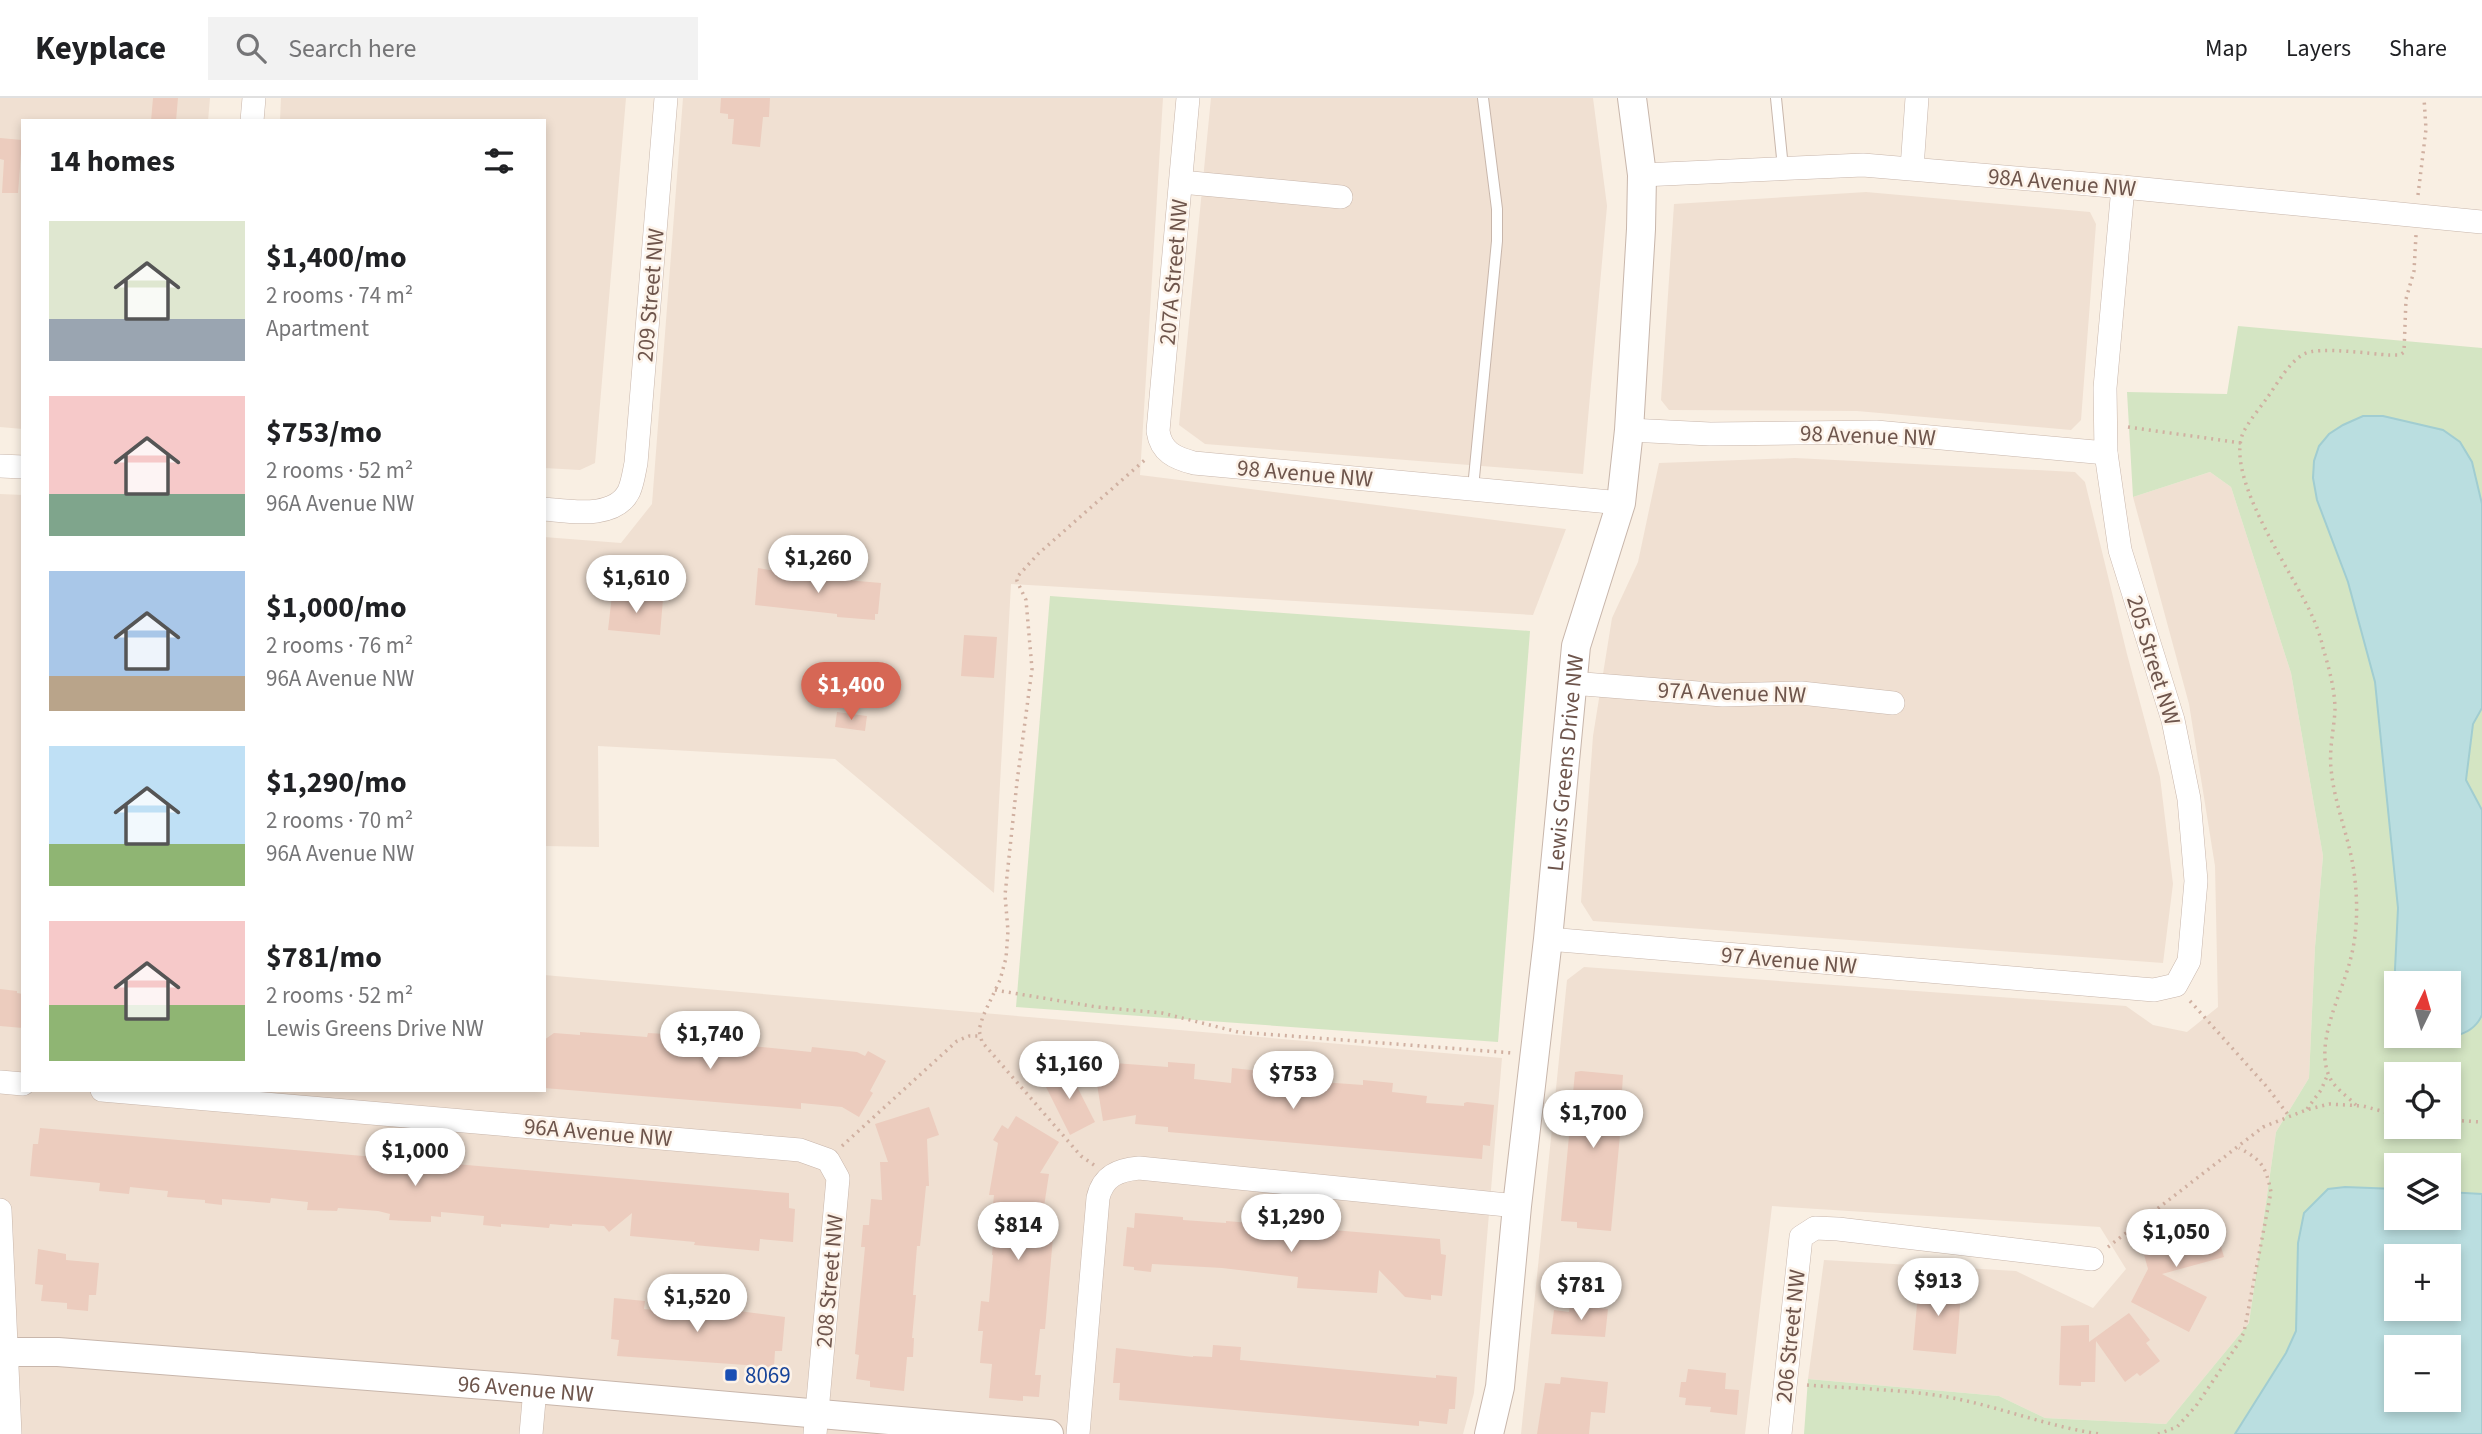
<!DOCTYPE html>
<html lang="en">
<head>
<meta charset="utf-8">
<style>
  :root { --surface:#fff; --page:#f2f2f2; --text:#202124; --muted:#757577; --line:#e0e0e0; --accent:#d66755 }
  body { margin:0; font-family:"Source Sans 3",sans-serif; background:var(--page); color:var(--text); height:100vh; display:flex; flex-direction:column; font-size:26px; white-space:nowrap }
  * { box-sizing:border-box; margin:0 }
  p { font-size:23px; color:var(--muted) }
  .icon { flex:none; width:38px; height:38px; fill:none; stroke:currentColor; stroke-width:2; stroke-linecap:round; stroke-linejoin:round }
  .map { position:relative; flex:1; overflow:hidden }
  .details { position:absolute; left:21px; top:21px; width:525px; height:973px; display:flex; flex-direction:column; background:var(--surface); border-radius:0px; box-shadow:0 4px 10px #0003 }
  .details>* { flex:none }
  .needle { width:46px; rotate:5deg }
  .tools { position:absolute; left:2384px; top:873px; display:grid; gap:14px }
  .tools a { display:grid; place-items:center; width:77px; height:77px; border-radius:0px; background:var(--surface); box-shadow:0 4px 10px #0003; font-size:35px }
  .price { position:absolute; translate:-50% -60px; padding:0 16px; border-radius:24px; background:#fff; color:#222; font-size:23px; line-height:46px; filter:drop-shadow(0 2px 4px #0008) }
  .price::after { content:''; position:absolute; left:50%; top:42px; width:21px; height:16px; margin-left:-10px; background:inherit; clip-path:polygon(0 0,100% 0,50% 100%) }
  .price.active { background:var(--accent); color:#fff }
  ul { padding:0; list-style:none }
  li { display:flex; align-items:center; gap:21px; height:175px; padding:0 28px }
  li span { display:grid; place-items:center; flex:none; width:196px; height:140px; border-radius:0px; color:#555 }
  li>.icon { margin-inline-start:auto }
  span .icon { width:84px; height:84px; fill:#fffc; stroke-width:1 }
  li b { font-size:30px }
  h2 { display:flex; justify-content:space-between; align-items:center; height:84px; padding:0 28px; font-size:30px }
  header { display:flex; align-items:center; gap:42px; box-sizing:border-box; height:98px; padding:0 35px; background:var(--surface); border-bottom:2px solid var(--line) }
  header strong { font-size:33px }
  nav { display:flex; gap:38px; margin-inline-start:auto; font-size:24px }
  .search { width:490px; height:63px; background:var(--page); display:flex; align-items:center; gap:18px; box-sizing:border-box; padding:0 24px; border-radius:0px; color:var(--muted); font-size:26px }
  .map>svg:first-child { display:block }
  .residential { fill:#f0e0d2 }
  .green { fill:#d4e5c3; fill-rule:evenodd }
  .water { fill:#badee0; stroke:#a1cdd1; stroke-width:2; fill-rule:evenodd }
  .building { fill:#ecccbe }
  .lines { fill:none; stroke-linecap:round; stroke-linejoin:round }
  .service-casing { stroke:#c8b6ab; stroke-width:12 }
  .minor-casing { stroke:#c8b6ab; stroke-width:24 }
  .tertiary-casing { stroke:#c8b6ab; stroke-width:30 }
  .path { stroke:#d0b0a1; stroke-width:3.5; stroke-dasharray:2 5; stroke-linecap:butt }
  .service { stroke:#fff; stroke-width:10 }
  .minor { stroke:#fff; stroke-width:23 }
  .tertiary { stroke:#fff; stroke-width:28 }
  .transit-dot { fill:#1a4fb4; stroke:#fdf3e9; stroke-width:2.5 }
  .labels { text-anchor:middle; stroke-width:5; stroke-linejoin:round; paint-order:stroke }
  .street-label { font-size:23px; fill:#6e554c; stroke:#fdf3e9 }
  .transit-label { font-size:23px; fill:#164399; stroke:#fdf3e9; text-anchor:start }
</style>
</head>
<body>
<header>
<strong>Keyplace</strong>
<div class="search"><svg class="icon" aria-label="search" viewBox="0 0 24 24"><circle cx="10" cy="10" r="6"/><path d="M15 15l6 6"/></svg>Search here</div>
<nav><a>Map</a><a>Layers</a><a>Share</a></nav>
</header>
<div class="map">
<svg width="2482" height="1336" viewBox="0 0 2482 1336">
  <rect width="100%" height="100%" fill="#f9efe3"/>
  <!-- residential -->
  <g class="residential">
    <polygon points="0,0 210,0 208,23 23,23 23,331 0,329"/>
    <polygon points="281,0 626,0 595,365 580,372 544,370 544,23 280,23"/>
    <polygon points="683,0 1163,0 1140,377 1566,431 1533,517 1011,486 994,795 835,661 598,648 599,749 544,748 544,439 621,445 652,406"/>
    <polygon points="1211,0 1593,0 1607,108 1583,376 1205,346 1179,327"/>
    <polygon points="1866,94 2090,114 2096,126 2081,322 2071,332 1857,313 1669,312 1661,302 1674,106"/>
    <polygon points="1795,360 2075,374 2085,384 2127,556 2160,679 2173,786 2163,865 1593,823 1581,804 1593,638 1612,520 1638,464 1659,365"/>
    <polygon points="2210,374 2231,389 2291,575 2323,758 2315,849 2309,980 2276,1034 2249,1225 2166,1326 2045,1320 1999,1298 1808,1281 1824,1162 2016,1173 2093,1210 2126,1171 2100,1129 1772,1108 1745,1336 1521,1336 1567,882 1584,869 2126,908 2153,927 2187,934 2218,909 2215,768 2189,606 2133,399"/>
    <polygon points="0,396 23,397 23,992 544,992 544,877 1502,960 1474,1295 1463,1336 0,1336"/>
  </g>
  <!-- green -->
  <g class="green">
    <path d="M2238 228 2482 250V1336H1804L1808 1281 1999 1298 2045 1320 2166 1326 2249 1225 2276 1034 2309 980 2315 849 2323 758 2291 575 2231 389 2210 374 2133 399 2127 294 2227 296ZM2396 886H2448V938H2396ZM2396 976H2448V1029H2396ZM2396 1068H2448V1120H2396ZM2396 1158H2448V1211H2396ZM2396 1250H2448V1302H2396Z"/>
    <polygon points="1050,498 1530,533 1498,944 1016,909"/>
  </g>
  <!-- water -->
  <g class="water">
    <path d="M2363 318H2383L2443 332 2460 344 2472 364 2482 406V610L2473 626 2466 682 2482 712V917C2471 942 2441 941 2418 938H2448V886H2396L2395 921 2393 912 2398 810 2375 584 2348 484 2317 402 2313 380 2314 363 2319 348 2329 336 2343 327Z"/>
    <path d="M2345 1089 2396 1091V1120H2448V1094L2482 1096V1336H2235L2286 1255 2296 1233 2298 1145 2304 1115 2328 1091ZM2396 1158H2448V1211H2396ZM2396 1250H2448V1302H2396Z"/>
  </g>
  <!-- building -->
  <g class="building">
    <polygon points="153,0 178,0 176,23 151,23"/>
    <polygon points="721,0 770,0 769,19 763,19 760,49 732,46 734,21 728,21 728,16 720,15"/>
    <polygon points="0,40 22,42 18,95 2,95 4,62 0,61"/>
    <polygon points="758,470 812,479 881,485 878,516 875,516 875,522 837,519 837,516 755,507"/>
    <polygon points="612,497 663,501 660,537 608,532"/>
    <polygon points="964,537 997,539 994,580 961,578"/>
    <polygon points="837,614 867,618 865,633 835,629"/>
    <polygon points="0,891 17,893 17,895 23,896 23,930 0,928"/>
    <polygon points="580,934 647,939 648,935 666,936 666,939 811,954 812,949 857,954 865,958 868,953 886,963 870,993 873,995 859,1019 842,1009 801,1005 801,1011 544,990 544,942 554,935 580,937"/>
    <polygon points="1168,964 1195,966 1194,981 1231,985 1232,970 1260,973 1258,991 1294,995 1294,990 1307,991 1308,983 1363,987 1363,982 1393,985 1392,994 1427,998 1426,1005 1464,1008 1464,1005 1467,1004 1494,1007 1490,1048 1483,1047 1482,1061 1168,1034 1168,1029 1135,1026 1136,1017 1103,1023 1094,968 1114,965 1168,969"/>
    <polygon points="1067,969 1095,1024 1070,1037 1042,981"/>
    <polygon points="1581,973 1623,977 1621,1009 1626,1010 1623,1037 1620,1037 1611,1133 1577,1130 1577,1124 1561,1123 1575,974"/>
    <polygon points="929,1009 939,1037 927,1041 929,1088 926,1088 920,1148 917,1148 913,1197 916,1197 912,1240 914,1240 913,1259 907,1259 904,1293 870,1289 870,1283 856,1281 859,1257 855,1256 865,1149 861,1149 863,1127 869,1127 871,1101 882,1102 880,1064 888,1064 875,1026"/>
    <polygon points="1016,1018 1059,1044 1040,1075 1049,1076 1043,1115 1055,1116 1045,1231 1040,1231 1035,1277 1041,1277 1039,1299 1023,1298 1023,1303 989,1300 992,1266 980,1265 983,1233 978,1233 981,1203 989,1204 993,1157 992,1157 994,1133 990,1133 994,1097 989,1097 998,1045 993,1042 1002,1027 1008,1031"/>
    <polygon points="40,1030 789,1095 789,1110 795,1111 793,1144 760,1141 759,1153 694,1147 695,1144 630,1138 632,1115 609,1134 604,1128 572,1126 572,1128 550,1126 549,1130 501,1126 501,1129 483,1127 484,1118 441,1114 441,1119 431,1118 431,1124 406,1123 389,1122 390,1116 378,1113 338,1110 337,1113 307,1112 308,1104 271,1100 270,1105 222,1101 222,1107 205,1105 205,1102 167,1099 168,1093 130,1089 129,1096 99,1093 100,1085 30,1078 33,1046 38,1046"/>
    <polygon points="1135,1115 1183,1119 1183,1122 1226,1125 1226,1123 1440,1141 1441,1156 1446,1157 1442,1198 1431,1197 1431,1202 1405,1199 1379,1172 1377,1195 1297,1190 1298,1179 1222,1170 1152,1166 1151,1174 1134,1172 1134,1169 1123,1168 1127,1129 1134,1130"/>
    <polygon points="2211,1117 2214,1129 2222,1139 2220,1145 2224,1159 2162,1176 2207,1199 2189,1234 2131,1204 2148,1171 2138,1135"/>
    <polygon points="38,1151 66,1156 66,1162 99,1165 96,1197 89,1197 88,1213 67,1211 67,1205 41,1203 43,1187 35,1186"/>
    <polygon points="1936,1181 1962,1185 1956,1256 1913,1252 1918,1195 1935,1193"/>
    <polygon points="614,1200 645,1203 644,1211 686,1215 686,1211 694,1211 694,1204 716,1205 715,1210 785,1219 782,1253 775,1253 774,1269 617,1258 619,1242 611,1241"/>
    <polygon points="1570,1207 1608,1211 1605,1239 1551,1236 1554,1212 1569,1214"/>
    <polygon points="2129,1215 2150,1242 2146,1245 2160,1263 2140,1278 2137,1275 2125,1284 2096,1243 2095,1284 2081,1284 2081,1288 2059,1287 2061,1228 2089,1227 2089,1244"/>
    <polygon points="1213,1247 1241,1249 1240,1262 1436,1280 1436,1277 1457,1279 1455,1311 1449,1311 1447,1326 1419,1323 1419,1328 1119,1302 1120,1285 1113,1285 1116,1250 1193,1259 1193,1258 1212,1259"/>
    <polygon points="1688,1271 1726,1275 1725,1291 1739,1292 1737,1317 1710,1314 1711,1309 1685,1307 1686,1300 1679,1299 1681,1284 1686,1284"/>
    <polygon points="1561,1279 1608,1284 1605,1315 1591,1314 1589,1336 1537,1336 1545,1285 1560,1286"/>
  </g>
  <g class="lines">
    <defs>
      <g id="service">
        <polyline points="1776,0 1783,70"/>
        <polyline points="1473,390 1497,143 1497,111 1483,0"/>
      </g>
      <g id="minor">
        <path d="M1188 0 1158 333C1161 354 1175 360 1194 365L1621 405"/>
        <polyline points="252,23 254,0"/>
        <polyline points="1912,70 1917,0"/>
        <polyline points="1642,77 1863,67 2123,89 2482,124"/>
        <polyline points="1181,84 1341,99"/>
        <polyline points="1629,332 1710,336 1876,334 2106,355"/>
        <polyline points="0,368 23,369"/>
        <path d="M544 411C569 413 615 422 629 393 633 384 634 374 636 365L666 0"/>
        <polyline points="1571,585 1723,597 1801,595 1893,605"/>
        <polyline points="1548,841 2154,892 2176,887 2189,863 2196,783 2189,701 2173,622 2120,452 2106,355 2105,290 2123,89"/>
        <polyline points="0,984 23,986"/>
        <polyline points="102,992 800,1052 828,1062 838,1080 815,1336"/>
        <polyline points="0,1112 10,1336"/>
        <polyline points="531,1336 535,1291"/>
        <path d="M1078 1336 1098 1100C1103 1078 1118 1072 1139 1070L1517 1108"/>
        <polyline points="1780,1336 1801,1139 1815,1130 1838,1131 2092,1161"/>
      </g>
      <g id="tertiary">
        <path id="s1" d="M0 1254H58L535 1291 1049 1336"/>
        <path id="s2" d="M1489 1336 1500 1289 1517 1108 1548 841 1576 548 1621 405 1629 332 1641 131 1642 77 1632 0"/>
      </g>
    </defs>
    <!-- service casing -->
    <use href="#service" class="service-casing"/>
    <!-- minor casing -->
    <use href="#minor" class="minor-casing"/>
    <!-- tertiary casing -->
    <use href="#tertiary" class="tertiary-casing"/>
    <!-- path -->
    <g class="path">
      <polyline points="2418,97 2426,31 2424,0"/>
      <polyline points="2128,329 2241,345"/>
      <polyline points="995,892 1097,909 1162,915 1238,934 1513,955"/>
      <polyline points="2190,903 2267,989 2289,1018"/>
      <path d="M2356 1007C2349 1000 2339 993 2333 985 2310 952 2342 896 2350 863 2358 834 2358 803 2354 774 2349 738 2334 706 2331 670 2329 651 2334 631 2335 612 2335 592 2329 570 2323 550 2321 540 2317 529 2313 520 2295 477 2224 381 2243 335 2249 323 2259 311 2267 300 2277 286 2289 264 2304 256 2318 248 2371 256 2389 257H2400L2404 254 2406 201 2414 173 2416 137"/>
      <polyline points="2307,1011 2321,992 2328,976"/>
      <polyline points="2448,1022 2482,1024"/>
      <polyline points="842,1048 957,943 969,938 979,938"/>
      <polyline points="1094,1067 1081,1058 982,944 979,932 983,918 1000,882 1006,860 1008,833 1005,797 1017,684 1032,571 1026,502 1017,483 1017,479 1038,456 1147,360"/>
      <polyline points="2108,1149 2263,1029 2306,1012 2329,1006 2363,1008 2396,1017"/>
      <path d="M1807 1287C1855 1291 1905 1291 1953 1300 2003 1310 2050 1329 2100 1336"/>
      <path d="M2158 1336 2177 1329 2196 1308 2240 1243 2244 1234 2271 1094C2266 1069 2262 1062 2239 1050"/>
    </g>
    <!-- service -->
    <use href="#service" class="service"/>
    <!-- minor -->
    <use href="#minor" class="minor"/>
    <!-- tertiary -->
    <use href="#tertiary" class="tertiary"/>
  </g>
  <!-- markers -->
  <rect class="transit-dot" x="724" y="1270" width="14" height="14" rx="3.5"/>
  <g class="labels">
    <!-- street labels -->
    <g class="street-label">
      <text transform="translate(2062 84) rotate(5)" y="8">98A Avenue NW</text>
      <text transform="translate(1173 174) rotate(-85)" y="8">207A Street NW</text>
      <text transform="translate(650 197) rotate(-85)" y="8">209 Street NW</text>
      <text transform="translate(1868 337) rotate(2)" y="8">98 Avenue NW</text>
      <text transform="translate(1305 375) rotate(5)" y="8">98 Avenue NW</text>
      <text transform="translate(2154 562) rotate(73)" y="8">205 Street NW</text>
      <text transform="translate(1732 594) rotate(2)" y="8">97A Avenue NW</text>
      <text dy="8" stroke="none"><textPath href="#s2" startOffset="676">Lewis Greens Drive NW</textPath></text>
      <text transform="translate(1789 862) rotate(5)" y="8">97 Avenue NW</text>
      <text transform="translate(598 1034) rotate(5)" y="8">96A Avenue NW</text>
      <text transform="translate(829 1183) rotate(-85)" y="8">208 Street NW</text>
      <text transform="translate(1790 1238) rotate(-84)" y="8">206 Street NW</text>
      <text dy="8" stroke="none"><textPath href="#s1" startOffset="527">96 Avenue NW</textPath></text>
    </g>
    <!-- transit labels -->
    <g class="transit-label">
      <text x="745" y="1285">8069</text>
    </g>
  </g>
</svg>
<div class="tools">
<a><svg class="needle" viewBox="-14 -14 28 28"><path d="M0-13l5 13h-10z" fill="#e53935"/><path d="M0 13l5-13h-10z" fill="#757577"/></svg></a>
<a><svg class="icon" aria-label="locate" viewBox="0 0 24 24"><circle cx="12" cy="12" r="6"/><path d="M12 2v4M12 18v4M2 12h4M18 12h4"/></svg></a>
<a><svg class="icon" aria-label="layers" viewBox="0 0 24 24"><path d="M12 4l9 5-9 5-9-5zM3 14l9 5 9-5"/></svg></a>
<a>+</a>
<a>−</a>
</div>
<b class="price" style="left:818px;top:497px">$1,260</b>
<b class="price" style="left:636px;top:517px">$1,610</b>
<b class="price active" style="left:851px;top:624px">$1,400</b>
<b class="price" style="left:710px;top:973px">$1,740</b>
<b class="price" style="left:1069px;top:1003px">$1,160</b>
<b class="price" style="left:1293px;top:1013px">$753</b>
<b class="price" style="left:1593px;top:1052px">$1,700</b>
<b class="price" style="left:415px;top:1090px">$1,000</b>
<b class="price" style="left:1291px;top:1156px">$1,290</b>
<b class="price" style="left:1018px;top:1164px">$814</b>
<b class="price" style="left:2176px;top:1171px">$1,050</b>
<b class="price" style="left:1938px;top:1220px">$913</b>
<b class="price" style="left:1581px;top:1224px">$781</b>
<b class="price" style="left:697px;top:1236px">$1,520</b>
<section class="details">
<h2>14 homes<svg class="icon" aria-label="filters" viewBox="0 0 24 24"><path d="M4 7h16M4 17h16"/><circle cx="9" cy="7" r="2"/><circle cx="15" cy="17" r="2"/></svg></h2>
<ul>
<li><span style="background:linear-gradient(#dfe7d0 70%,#9aa5b1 0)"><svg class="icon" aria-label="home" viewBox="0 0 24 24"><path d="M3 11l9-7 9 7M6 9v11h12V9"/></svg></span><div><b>$1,400/mo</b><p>2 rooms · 74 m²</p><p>Apartment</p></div></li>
<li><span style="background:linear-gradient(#f6c9c9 70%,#7fa58c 0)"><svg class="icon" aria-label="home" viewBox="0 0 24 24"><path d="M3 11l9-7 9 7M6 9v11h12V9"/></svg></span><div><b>$753/mo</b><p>2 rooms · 52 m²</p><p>96A Avenue NW</p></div></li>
<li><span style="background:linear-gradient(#a9c7e8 75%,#b9a48a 0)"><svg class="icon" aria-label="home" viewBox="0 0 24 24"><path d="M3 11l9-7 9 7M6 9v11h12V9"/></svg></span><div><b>$1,000/mo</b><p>2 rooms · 76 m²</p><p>96A Avenue NW</p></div></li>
<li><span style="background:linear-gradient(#bfe0f5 70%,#8fb573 0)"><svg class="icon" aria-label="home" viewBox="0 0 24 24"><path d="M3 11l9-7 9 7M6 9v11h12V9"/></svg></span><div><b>$1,290/mo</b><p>2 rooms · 70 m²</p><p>96A Avenue NW</p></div></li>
<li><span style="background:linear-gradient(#f6c9c9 60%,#8fb573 0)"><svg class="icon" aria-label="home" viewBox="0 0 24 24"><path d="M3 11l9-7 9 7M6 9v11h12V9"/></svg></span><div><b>$781/mo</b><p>2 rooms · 52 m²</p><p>Lewis Greens Drive NW</p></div></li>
</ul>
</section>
</div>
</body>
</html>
